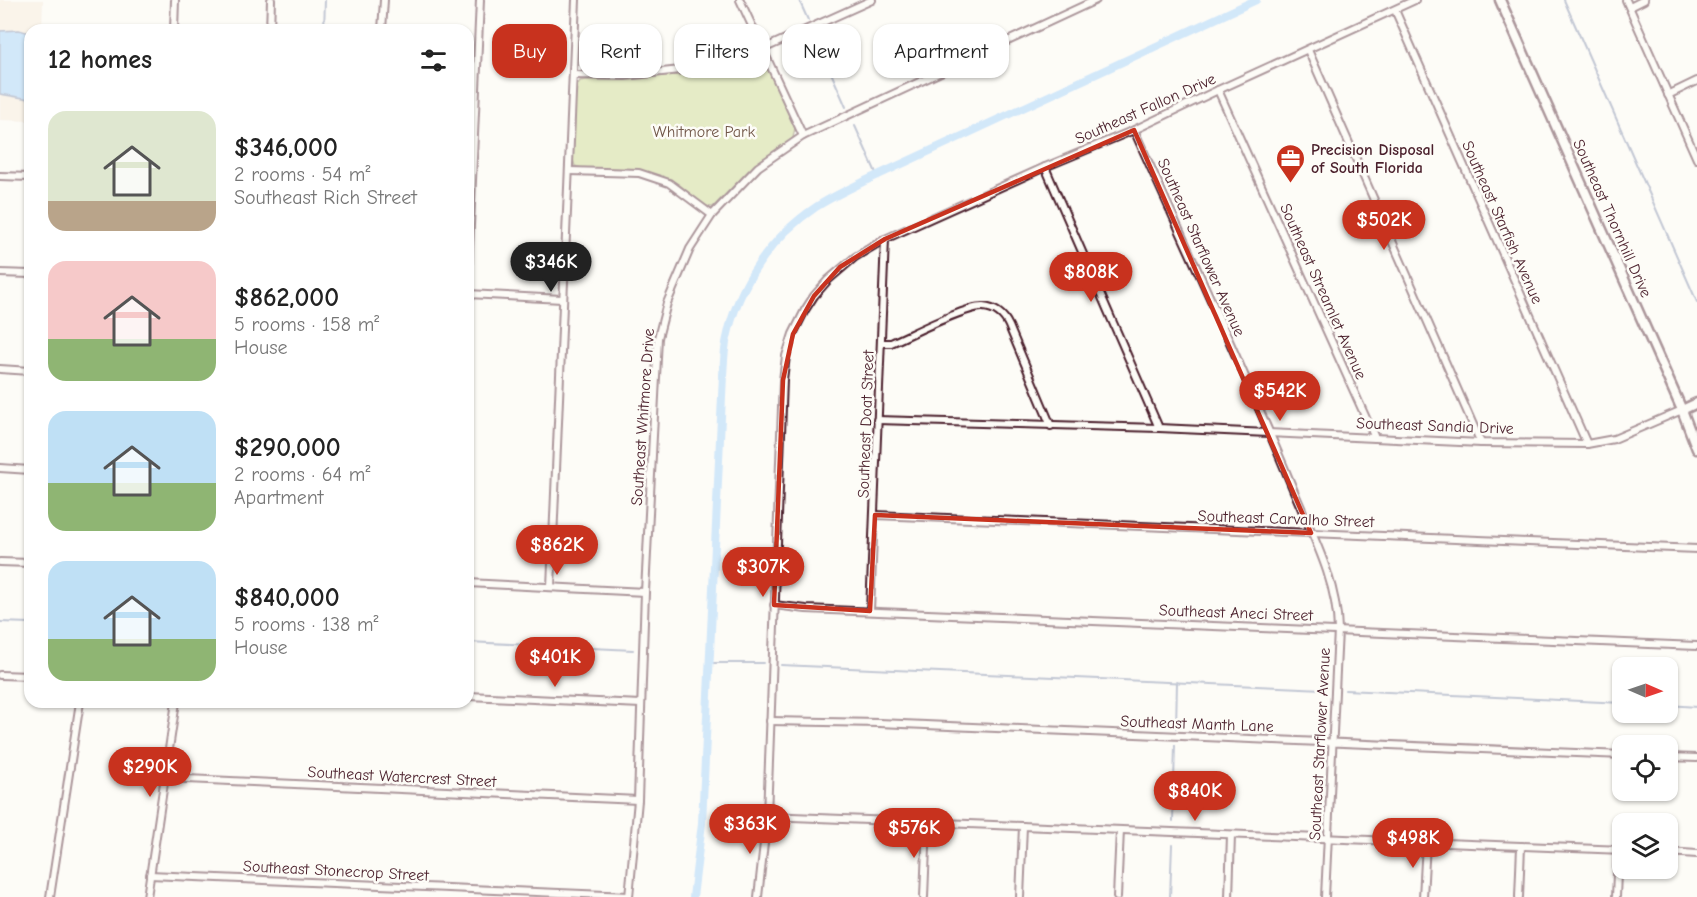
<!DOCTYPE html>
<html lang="en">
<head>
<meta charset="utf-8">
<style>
  :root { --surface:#fff; --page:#f2f2f2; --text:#222; --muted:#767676; --accent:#c8321e }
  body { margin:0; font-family:"Comic Neue",sans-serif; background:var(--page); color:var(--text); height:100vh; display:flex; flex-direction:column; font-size:22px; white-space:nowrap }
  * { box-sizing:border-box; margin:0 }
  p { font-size:20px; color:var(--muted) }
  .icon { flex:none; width:33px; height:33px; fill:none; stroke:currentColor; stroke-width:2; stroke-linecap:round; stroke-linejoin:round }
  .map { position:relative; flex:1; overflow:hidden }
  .details { position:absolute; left:24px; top:24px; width:450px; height:684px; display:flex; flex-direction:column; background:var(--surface); border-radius:18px; box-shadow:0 2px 4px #0004 }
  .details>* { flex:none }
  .top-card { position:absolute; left:492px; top:24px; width:570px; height:54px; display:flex; gap:12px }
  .needle { width:39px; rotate:92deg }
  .buttons { position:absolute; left:1612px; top:657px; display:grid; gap:12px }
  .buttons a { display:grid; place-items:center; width:66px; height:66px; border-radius:12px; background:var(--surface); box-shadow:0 2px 4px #0004; font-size:30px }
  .price { position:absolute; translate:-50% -51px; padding:0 14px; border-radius:21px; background:var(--accent); color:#fff; font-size:20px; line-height:39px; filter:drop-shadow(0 2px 3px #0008) }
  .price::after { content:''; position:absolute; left:50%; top:36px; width:18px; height:14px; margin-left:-9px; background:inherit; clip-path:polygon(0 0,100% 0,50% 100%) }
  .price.active { background:#222; color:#fff }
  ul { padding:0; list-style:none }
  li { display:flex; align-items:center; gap:18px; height:150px; padding:0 24px }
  li span { display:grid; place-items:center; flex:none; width:168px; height:120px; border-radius:18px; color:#555 }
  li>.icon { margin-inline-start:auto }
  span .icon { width:72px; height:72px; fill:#fffc; stroke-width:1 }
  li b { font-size:26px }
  h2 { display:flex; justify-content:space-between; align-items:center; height:72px; padding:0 24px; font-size:26px }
  .pill { padding:0 21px; border-radius:18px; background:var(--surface); box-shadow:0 2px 4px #0004; font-size:21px; line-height:54px }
  .pill.active { background:var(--accent); color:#fff }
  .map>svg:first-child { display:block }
  .built { fill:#f5ead9 }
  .green { fill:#c7d78b; stroke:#887b5b; stroke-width:1.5 }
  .water { fill:#9ed0fb; stroke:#7c89a8; stroke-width:1.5 }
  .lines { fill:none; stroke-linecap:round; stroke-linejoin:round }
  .stream { stroke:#7c89a8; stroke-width:2 }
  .canal { stroke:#9ed0fb; stroke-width:8 }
  .street-casing { stroke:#4a1f2b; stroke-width:10 }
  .secondary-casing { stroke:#4a1f2b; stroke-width:13 }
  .street { stroke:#fdfcf7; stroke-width:6 }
  .secondary { stroke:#fdfcf7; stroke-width:8 }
  .marked { fill:none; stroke:#c8321e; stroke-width:4.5; stroke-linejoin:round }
  .labels { text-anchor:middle; stroke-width:5; stroke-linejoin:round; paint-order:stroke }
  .street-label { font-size:16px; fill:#4a1f2b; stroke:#fdfcf7 }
  .park-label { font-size:16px; fill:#705648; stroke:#fdfcf7 }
  .poi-label { font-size:16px; font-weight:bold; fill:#4a1f2b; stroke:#fdfcf7; text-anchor:start }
</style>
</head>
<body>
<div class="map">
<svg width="1697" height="897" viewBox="0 0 1697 897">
  <rect width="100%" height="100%" fill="#fdfcf7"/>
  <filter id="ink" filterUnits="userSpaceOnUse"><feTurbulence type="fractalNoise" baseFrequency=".0167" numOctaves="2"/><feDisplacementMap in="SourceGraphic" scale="12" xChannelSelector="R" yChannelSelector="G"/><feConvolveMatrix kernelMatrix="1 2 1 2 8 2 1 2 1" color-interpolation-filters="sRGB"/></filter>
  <g filter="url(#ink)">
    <!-- built -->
    <polygon class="built" points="0,0 43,0 42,30 30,30 30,121 0,120"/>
    <!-- green -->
    <path class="green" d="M759 56 765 60 795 128 793 138 788 143 749 170 713 207C700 208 689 191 678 184 650 167 616 170 584 169L575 166 573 160 576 87 580 81 592 79 680 75Z"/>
    <!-- water -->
    <polygon class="water" points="19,30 30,33 30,99 0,94 0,31"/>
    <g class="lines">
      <!-- stream -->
      <g class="stream">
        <polyline points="799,0 808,20"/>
        <polyline points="1564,0 1697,302"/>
        <polyline points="324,30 325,0"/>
        <polyline points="815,36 846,107"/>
        <polyline points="855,126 877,175"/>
        <polyline points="0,622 30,623"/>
        <polyline points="468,642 633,650"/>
        <polyline points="709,663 763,663"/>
        <polyline points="781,665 1323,689"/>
        <polyline points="1345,690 1623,703"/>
        <polyline points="1668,705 1697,707"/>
        <polyline points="1176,728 1177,682"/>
        <polyline points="1173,821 1175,745"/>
        <polyline points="1170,897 1172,845"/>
      </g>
      <!-- canal -->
      <path class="canal" d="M693 897 702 823 723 375C724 363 724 350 727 338 738 285 771 237 816 207 831 197 849 189 865 181L1256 0"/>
      <defs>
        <g id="street">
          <polyline points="740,0 803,136"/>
          <polyline points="1626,0 1697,159"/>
          <polyline points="1630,7 1644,0"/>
          <polyline points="1395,10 1587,444"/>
          <polyline points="174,30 175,0"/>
          <polyline points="270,30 271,0"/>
          <polyline points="382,30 384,0"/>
          <polyline points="1308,50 1481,443"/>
          <polyline points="573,75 625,76 699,68 763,49 872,0"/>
          <polyline points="1218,90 1375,438"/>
          <polyline points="1668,95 1697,81"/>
          <path d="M1134 130C1187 248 1242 365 1291 484 1310 531 1337 578 1338 630L1325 897"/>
          <polyline points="1045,167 1159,428"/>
          <polyline points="570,171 639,173 669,183 712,215"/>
          <polyline points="0,176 30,177"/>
          <polyline points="468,270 480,0"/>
          <polyline points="0,273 30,274"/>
          <polyline points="468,294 562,299"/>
          <path d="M882 343H891C910 335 966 306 983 307 995 308 1004 315 1009 326L1051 426"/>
          <polyline points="0,369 30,371"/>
          <polyline points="877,420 1159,428 1481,443 1587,444 1614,439 1682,410"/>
          <polyline points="0,468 30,470"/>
          <polyline points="875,515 1697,549"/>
          <polyline points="0,562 30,563"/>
          <polyline points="468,583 645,592"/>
          <polyline points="551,587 576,0"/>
          <polyline points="774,605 806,609 1697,646"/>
          <polyline points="870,611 885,239"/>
          <polyline points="0,675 30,676"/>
          <polyline points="468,696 641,704"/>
          <polyline points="770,721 879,723 1623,755"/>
          <polyline points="1668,757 1697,758"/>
          <polyline points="165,778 638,800"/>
          <polyline points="767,816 1623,850"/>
          <polyline points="1668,852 1697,854"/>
          <polyline points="150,875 629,896"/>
          <polyline points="50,897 80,702"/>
          <polyline points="147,897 176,702"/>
          <polyline points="629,897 638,800 645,592 658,338 667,303 690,249 712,215 758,167 803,136 1096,0"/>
          <polyline points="758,897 767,816 783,380 786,356 793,334 805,310 814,296 828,280 855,257 885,239 1045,167 1134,130 1218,90 1415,0"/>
          <polyline points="924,897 927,823"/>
          <polyline points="1020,897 1023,826"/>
          <polyline points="1117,897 1120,830"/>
          <polyline points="1229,897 1231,835"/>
          <polyline points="1423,897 1426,843"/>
          <polyline points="1519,897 1521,846"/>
          <polyline points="1616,897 1618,850"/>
        </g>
        <g id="secondary">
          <polyline points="1500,0 1682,410 1697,449"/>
          <polyline points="1682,410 1697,403"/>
        </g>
      </defs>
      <!-- street casing -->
      <use href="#street" class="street-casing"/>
      <!-- secondary casing -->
      <use href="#secondary" class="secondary-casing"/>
      <!-- street -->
      <use href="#street" class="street"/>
      <!-- secondary -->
      <use href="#secondary" class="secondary"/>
    </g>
  </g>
  <!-- marked area -->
  <path d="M0 0H1697V897H0ZM1134 130 1311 533 875 515 870 611 774 605 783 380 793 334 814 296 840 267 885 239Z" fill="#fdfcf7" fill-opacity=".55" fill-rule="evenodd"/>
  <path class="marked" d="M1134 130 1311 533 875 515 870 611 774 605 783 380 793 334 814 296 840 267 885 239Z"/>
  <!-- icons -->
  <defs>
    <symbol id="office-pin" viewBox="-11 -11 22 30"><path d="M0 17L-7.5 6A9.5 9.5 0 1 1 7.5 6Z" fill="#c8321e" stroke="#fdfcf7"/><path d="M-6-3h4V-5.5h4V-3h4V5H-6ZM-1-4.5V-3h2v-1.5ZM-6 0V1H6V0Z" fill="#fff"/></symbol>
  </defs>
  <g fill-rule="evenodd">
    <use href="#office-pin" x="1274" y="142" width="33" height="45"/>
  </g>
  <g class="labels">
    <!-- street labels -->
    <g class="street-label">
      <text transform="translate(1145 108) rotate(-24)" y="6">Southeast Fallon Drive</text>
      <text transform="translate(1613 218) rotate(66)" y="6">Southeast Thornhill Drive</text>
      <text transform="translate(1503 222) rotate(66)" y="6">Southeast Starfish Avenue</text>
      <text transform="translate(1202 247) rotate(66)" y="6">Southeast Starflower Avenue</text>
      <text transform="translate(1324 291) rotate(66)" y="6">Southeast Streamlet Avenue</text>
      <text transform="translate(642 417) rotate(-86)" y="6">Southeast Whitmore Drive</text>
      <text transform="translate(865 424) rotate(-88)" y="6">Southeast Doat Street</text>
      <text transform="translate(1435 425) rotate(2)" y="6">Southeast Sandia Drive</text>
      <text transform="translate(1286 518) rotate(2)" y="6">Southeast Carvalho Street</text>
      <text transform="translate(1236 612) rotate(2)" y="6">Southeast Aneci Street</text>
      <text transform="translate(1197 723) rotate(2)" y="6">Southeast Manth Lane</text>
      <text transform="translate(1319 744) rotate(-87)" y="6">Southeast Starflower Avenue</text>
      <text transform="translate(402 776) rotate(3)" y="6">Southeast Watercrest Street</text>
      <text transform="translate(336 870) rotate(3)" y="6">Southeast Stonecrop Street</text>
    </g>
    <!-- park labels -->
    <g class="park-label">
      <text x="704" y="137">Whitmore Park</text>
    </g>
    <!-- poi labels -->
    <g class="poi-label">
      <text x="1311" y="155">Precision Disposal<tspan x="1311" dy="18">of South Florida</tspan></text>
    </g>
  </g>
</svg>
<div class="buttons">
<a><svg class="needle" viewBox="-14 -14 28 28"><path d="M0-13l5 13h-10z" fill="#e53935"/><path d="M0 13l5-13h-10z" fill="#767676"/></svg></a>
<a><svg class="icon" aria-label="locate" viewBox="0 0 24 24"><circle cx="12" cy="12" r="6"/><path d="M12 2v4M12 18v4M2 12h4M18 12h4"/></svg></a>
<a><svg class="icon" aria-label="layers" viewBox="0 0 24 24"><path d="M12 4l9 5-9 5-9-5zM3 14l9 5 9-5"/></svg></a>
</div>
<b class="price" style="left:1384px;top:251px">$502K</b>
<b class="price active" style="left:551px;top:293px">$346K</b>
<b class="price" style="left:1091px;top:303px">$808K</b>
<b class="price" style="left:1280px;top:422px">$542K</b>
<b class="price" style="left:557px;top:576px">$862K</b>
<b class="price" style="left:763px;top:598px">$307K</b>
<b class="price" style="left:555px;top:688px">$401K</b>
<b class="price" style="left:150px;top:798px">$290K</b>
<b class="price" style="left:1195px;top:822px">$840K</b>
<b class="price" style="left:750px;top:855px">$363K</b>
<b class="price" style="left:914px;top:859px">$576K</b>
<b class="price" style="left:1413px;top:869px">$498K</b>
<div class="top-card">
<a class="pill active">Buy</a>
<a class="pill">Rent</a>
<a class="pill">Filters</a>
<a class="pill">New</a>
<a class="pill">Apartment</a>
</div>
<section class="details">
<h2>12 homes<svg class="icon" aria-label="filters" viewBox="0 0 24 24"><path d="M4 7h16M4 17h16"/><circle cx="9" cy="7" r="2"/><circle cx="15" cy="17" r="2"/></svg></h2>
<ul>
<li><span style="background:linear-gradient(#dfe7d0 75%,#b9a48a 0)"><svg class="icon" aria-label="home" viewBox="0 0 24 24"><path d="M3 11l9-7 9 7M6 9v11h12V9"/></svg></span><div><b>$346,000</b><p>2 rooms · 54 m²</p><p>Southeast Rich Street</p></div></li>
<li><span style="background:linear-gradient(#f6c9c9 65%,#8fb573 0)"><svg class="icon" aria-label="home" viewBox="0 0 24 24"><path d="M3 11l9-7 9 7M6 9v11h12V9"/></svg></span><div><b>$862,000</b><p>5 rooms · 158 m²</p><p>House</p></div></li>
<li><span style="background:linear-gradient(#bfe0f5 60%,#8fb573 0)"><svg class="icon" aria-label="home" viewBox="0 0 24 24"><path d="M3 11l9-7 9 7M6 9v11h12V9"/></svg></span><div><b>$290,000</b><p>2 rooms · 64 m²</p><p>Apartment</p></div></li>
<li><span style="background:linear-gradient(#bfe0f5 65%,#8fb573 0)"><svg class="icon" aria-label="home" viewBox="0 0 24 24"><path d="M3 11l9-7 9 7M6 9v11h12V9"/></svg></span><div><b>$840,000</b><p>5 rooms · 138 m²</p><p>House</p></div></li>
</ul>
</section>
</div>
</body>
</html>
